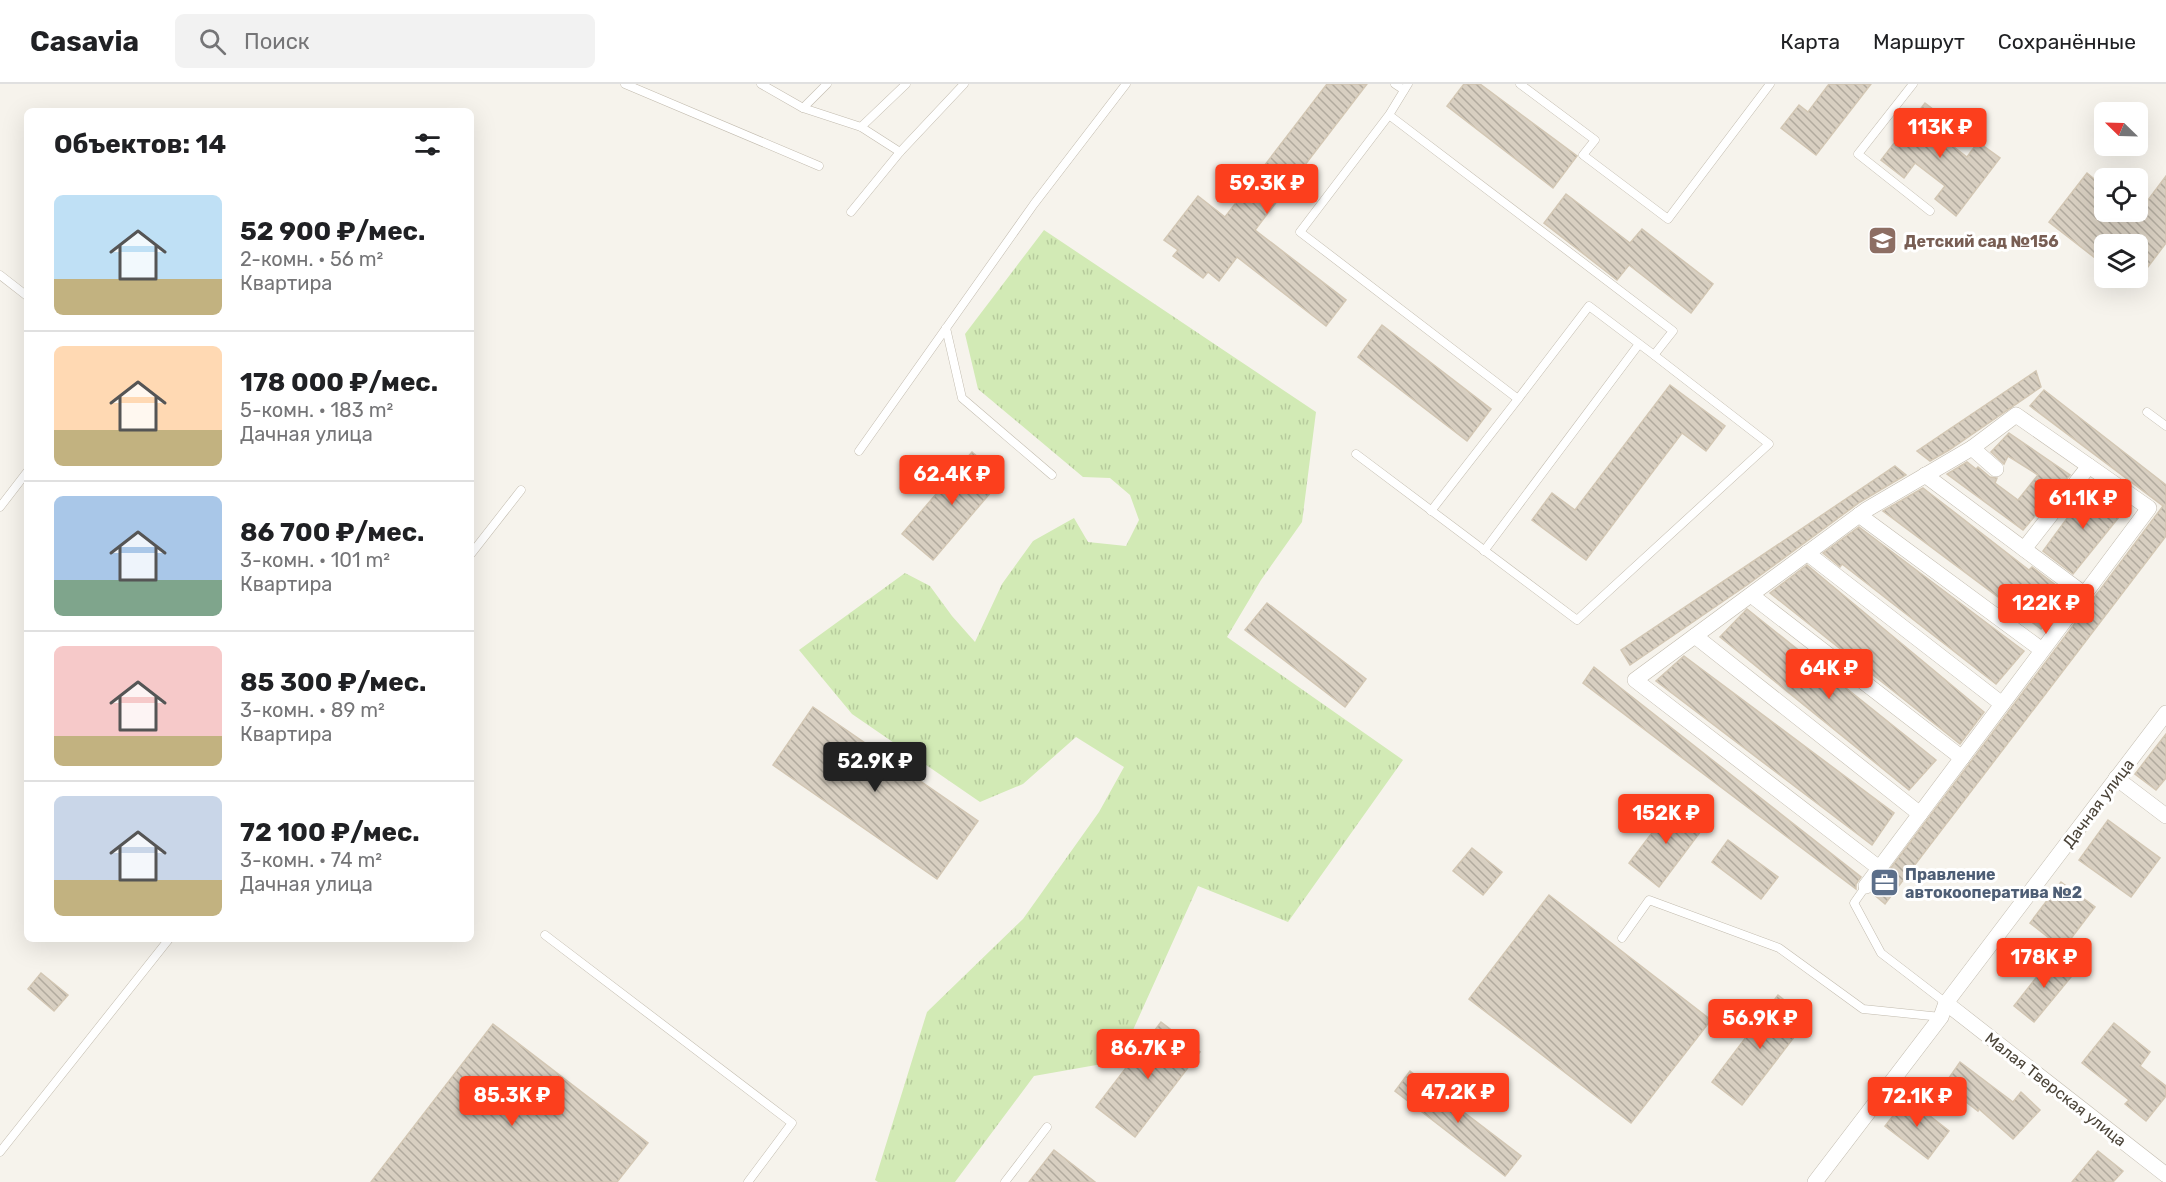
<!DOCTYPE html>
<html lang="ru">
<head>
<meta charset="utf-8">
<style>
  :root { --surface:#fff; --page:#f2f2f2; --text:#202124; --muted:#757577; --line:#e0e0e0; --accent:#fc3f1d }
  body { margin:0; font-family:Rubik,sans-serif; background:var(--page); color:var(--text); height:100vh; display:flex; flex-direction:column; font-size:22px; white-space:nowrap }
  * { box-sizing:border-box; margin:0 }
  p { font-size:20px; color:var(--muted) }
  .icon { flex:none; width:33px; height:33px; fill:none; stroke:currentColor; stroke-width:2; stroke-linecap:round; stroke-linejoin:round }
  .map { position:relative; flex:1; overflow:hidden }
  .drawer { position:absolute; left:24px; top:24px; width:450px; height:834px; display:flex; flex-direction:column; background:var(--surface); border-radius:9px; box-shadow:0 6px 24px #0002 }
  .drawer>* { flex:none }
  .needle { width:39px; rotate:293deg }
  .tools { position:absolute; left:2094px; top:18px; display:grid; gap:12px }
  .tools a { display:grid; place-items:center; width:54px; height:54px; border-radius:9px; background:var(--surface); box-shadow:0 6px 24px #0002; font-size:30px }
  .price { position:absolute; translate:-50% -51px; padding:0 14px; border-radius:6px; background:var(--accent); color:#fff; font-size:20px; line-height:39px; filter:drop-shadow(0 2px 3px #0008) }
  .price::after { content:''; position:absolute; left:50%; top:36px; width:18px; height:14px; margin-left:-9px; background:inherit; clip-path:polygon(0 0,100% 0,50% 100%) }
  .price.active { background:#222; color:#fff }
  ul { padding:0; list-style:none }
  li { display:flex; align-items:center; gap:18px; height:150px; padding:0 30px }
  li+li { border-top:2px solid var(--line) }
  li span { display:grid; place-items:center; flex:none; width:168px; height:120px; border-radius:9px; color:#555 }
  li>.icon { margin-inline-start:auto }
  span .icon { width:72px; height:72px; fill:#fffc; stroke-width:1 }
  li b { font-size:26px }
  h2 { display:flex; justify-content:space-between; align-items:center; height:72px; padding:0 30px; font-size:26px }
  header { display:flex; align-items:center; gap:36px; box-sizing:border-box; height:84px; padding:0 30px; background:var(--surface); border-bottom:2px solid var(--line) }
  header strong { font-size:28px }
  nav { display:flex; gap:33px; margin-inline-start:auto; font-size:21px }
  .search { width:420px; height:54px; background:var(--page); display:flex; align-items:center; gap:15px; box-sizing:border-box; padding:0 21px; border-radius:9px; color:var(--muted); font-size:22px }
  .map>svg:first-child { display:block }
  .grass { fill:url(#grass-tufts) }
  .building { fill:url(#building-back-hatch); stroke:#d3c7b4; stroke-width:1.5 }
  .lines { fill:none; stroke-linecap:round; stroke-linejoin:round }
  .lane-casing { stroke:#c2bbae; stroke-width:9 }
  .street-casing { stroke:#c2bbae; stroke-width:16 }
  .lane { stroke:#fff; stroke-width:8 }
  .street { stroke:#fff; stroke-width:15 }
  .labels { text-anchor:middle; stroke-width:6; stroke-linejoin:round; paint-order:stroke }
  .education-label { font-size:16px; font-weight:bold; fill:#785e54; stroke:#fff; text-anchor:start }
  .street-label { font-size:16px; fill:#4b4439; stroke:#fff }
  .service-label { font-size:16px; font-weight:bold; fill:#4e5e75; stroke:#fff; text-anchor:start }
</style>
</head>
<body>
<header>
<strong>Casavia</strong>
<div class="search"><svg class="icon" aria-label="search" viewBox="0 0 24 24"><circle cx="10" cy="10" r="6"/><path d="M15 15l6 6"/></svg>Поиск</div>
<nav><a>Карта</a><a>Маршрут</a><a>Сохранённые</a></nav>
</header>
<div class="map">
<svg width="2166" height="1098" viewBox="0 0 2166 1098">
  <defs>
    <pattern id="grass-tufts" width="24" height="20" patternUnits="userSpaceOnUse" patternTransform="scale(1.5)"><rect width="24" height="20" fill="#d2eab5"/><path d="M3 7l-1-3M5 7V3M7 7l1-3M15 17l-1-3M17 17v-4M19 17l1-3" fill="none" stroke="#b6ca9c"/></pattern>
    <pattern id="building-back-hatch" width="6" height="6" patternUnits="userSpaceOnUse" patternTransform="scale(1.5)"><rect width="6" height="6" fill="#d8cfc1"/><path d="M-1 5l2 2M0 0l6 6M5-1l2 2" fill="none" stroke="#b1aa9e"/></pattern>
  </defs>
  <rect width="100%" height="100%" fill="#f6f3ec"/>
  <!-- grass -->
  <polygon class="grass" points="1044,146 1316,328 1302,438 1261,496 1227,553 1403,676 1288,838 1198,802 1119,977 1034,992 955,1098 878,1098 875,1096 927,928 1023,835 1099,728 1124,683 1076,653 1023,700 980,718 852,630 799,566 905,489 930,502 952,532 975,558 1002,500 1033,457 1074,434 1088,458 1126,462 1139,436 1130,411 1110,394 1083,393 978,305 965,250"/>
  <!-- building -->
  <g class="building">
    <polygon points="1327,0 1367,0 1255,146 1346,216 1326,242 1237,173 1219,197 1208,188 1203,194 1173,172 1178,166 1164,156 1198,112 1225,133"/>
    <polygon points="1464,0 1480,0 1577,72 1553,104 1447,22"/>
    <polygon points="1829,0 1871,0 1816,71 1781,44 1799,21 1808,28"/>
    <polygon points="1925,19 1947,36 1937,50 1967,73 1978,58 2000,74 1956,132 1935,115 1945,102 1915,79 1904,94 1881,76"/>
    <polygon points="2087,89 2104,103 2104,128 2139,128 2166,92 2166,159 2138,196 2138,160 2104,160 2104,181 2049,138"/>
    <polygon points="1566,110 1630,159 1642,145 1713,200 1691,229 1629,181 1617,196 1544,139"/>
    <polygon points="1382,241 1491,325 1467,357 1358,273"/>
    <polygon points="2036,287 2041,303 1949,366 1930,377 1917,367"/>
    <polygon points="1670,301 1725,342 1706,367 1682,349 1586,476 1532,436 1552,409 1575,426"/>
    <polygon points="2044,306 2166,401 2166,452 1885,820 1872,809 2163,422 2030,322"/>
    <polygon points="2009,349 2070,391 2023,446 1947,390 1967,378 1976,385 1978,383 1990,393 1997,394 1995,399 2018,416 2038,391 2008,372 2004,380 1991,368"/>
    <polygon points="972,368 1003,394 933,476 902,450"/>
    <polygon points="1895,382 1906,391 1860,418 1747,501 1630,581 1621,566"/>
    <polygon points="2086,402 2089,404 2091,402 2123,428 2073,490 2043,467 2082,414 2076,414"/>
    <polygon points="1923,404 2029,486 2032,483 2061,505 2058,508 2068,516 2054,535 2052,533 2041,545 1883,427"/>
    <polygon points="1859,443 2024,567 1996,600 1842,480 1840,483 1823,469"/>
    <polygon points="1807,481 1984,628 1960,660 1770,509"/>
    <polygon points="1267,519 1366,595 1345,623 1245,546"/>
    <polygon points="1747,525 1936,676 1909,706 1720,553"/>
    <polygon points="1684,572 1894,729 1872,761 1656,597"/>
    <polygon points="1594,583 1861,793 1856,800 1856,805 1583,599"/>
    <polygon points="813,623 978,737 937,795 773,681"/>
    <polygon points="2166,650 2166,694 2156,706 2135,690"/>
    <polygon points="1674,720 1704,743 1659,803 1629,779"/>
    <polygon points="2108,736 2160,774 2131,813 2079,776"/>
    <polygon points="1728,756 1778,793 1761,815 1712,778"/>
    <polygon points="1472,764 1502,788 1483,811 1453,787"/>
    <polygon points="2061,798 2095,823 2063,865 2030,839"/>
    <polygon points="1549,811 1711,936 1631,1039 1469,915"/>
    <polygon points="2054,871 2075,888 2034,938 2014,922"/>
    <polygon points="41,889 68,911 54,927 28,905"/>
    <polygon points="1778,911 1808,935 1742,1021 1712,998"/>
    <polygon points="1161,938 1200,968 1135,1053 1096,1023"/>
    <polygon points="2114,939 2150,968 2140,982 2166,1002 2166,1012 2146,1037 2125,1020 2129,1016 2082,979"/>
    <polygon points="493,940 648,1059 617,1098 371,1098"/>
    <polygon points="1960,978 2013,1018 2021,1008 2040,1026 2013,1055 1979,1025 1978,1027 1944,1001"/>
    <polygon points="1410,987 1521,1072 1505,1092 1395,1007"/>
    <polygon points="1907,1014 1949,1047 1928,1075 1885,1042"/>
    <polygon points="1054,1066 1095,1098 1029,1098"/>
    <polygon points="2098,1067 2123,1087 2113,1098 2072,1098"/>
  </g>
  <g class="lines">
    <defs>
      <g id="lane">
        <polyline points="625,0 819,82"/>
        <polyline points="761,0 803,24 861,43 900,68"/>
        <polyline points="1395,0 1404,6"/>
        <polyline points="1520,0 1595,56 1583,71 1668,135 1770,0"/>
        <polyline points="1913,0 1858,70 1930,127"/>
        <polyline points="803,24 827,0"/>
        <polyline points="1389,31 1673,247 1654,271 1589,222 1518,315 1300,148 1389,31 1408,0"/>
        <polyline points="861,43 906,0"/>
        <polyline points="851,128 900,68 964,0"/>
        <polyline points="0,191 27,212"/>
        <polyline points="946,244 962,314 1052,391"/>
        <polyline points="2147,328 2166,342"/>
        <polyline points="859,367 1034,120 1126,0"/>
        <polyline points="1356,370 1577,536 1769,360 1654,271"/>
        <polyline points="0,423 27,388"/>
        <polyline points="1431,427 1518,315"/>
        <polyline points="1484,467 1639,260"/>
        <polyline points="471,470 521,406"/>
        <polyline points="1866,802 1854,819 1881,869 1946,919"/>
        <polyline points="545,851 792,1039 748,1098"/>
        <polyline points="1622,854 1649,816 1779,864 1863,925 1941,933"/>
        <polyline points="0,1068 169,855"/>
        <polyline points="1005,1098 1047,1043"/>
      </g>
      <g id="street">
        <polyline points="1925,391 2084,510"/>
        <polyline points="1859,431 2042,566"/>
        <polyline points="2024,465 2089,382"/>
        <polyline points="1807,469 2002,620"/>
        <polyline points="1751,511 1962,674"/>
        <polyline points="1695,552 1920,730"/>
        <polyline points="2116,694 2166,732"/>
        <polyline points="1879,784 1635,596 1866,426 1972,364"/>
        <polyline points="1866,802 2149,424 2016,331 1972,364 1996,385"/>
        <polyline points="1946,919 2166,1091"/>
        <polyline points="1815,1098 1941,933 1946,919 2166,629"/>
      </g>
    </defs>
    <!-- lane casing -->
    <use href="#lane" class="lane-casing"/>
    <!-- street casing -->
    <use href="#street" class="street-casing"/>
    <!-- lane -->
    <use href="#lane" class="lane"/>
    <!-- street -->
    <use href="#street" class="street"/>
  </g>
  <!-- icons -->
  <defs>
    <symbol id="school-square" viewBox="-11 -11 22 22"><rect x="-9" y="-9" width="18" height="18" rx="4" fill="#8d6e63" stroke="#fff"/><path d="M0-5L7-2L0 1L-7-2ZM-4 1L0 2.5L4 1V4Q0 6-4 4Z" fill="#fff"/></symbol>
    <symbol id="office-square" viewBox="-11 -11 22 22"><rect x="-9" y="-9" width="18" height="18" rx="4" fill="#5c6f8a" stroke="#fff"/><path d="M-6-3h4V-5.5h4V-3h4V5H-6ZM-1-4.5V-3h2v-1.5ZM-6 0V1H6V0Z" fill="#fff"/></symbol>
  </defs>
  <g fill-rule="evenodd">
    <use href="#school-square" x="1866" y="140" width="33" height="33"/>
    <use href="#office-square" x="1868" y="782" width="33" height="33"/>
  </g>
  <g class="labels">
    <!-- education labels -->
    <g class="education-label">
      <text x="1904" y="163">Детский сад №156</text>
    </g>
    <!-- street labels -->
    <g class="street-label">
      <text transform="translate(2098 719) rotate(-53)" y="6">Дачная улица</text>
      <text transform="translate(2056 1005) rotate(38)" y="6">Малая Тверская улица</text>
    </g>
    <!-- service labels -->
    <g class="service-label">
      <text x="1905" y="796">Правление<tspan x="1905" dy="18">автокооператива №2</tspan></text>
    </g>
  </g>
</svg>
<div class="tools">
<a><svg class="needle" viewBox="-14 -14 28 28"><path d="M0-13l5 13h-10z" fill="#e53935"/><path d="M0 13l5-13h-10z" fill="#757577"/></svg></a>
<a><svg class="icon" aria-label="locate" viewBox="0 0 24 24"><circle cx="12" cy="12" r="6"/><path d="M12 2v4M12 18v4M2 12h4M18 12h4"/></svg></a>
<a><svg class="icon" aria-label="layers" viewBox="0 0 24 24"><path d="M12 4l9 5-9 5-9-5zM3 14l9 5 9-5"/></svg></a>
</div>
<b class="price" style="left:1940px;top:75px">113K ₽</b>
<b class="price" style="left:1267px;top:131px">59.3K ₽</b>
<b class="price" style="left:952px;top:422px">62.4K ₽</b>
<b class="price" style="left:2083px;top:446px">61.1K ₽</b>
<b class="price" style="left:2046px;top:551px">122K ₽</b>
<b class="price" style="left:1829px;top:616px">64K ₽</b>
<b class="price active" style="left:875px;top:709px">52.9K ₽</b>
<b class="price" style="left:1666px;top:761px">152K ₽</b>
<b class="price" style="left:2044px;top:905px">178K ₽</b>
<b class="price" style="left:1760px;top:966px">56.9K ₽</b>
<b class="price" style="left:1148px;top:996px">86.7K ₽</b>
<b class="price" style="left:1458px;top:1040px">47.2K ₽</b>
<b class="price" style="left:512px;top:1043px">85.3K ₽</b>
<b class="price" style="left:1917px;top:1044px">72.1K ₽</b>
<section class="drawer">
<h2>Объектов: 14<svg class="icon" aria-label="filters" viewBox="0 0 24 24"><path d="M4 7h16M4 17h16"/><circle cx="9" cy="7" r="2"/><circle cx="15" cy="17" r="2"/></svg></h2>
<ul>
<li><span style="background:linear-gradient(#bfe0f5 70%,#c2b280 0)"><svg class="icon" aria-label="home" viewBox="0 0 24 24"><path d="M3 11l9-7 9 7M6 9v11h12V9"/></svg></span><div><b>52 900 ₽/мес.</b><p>2-комн. · 56 m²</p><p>Квартира</p></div></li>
<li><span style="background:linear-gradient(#ffd9b3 70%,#c2b280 0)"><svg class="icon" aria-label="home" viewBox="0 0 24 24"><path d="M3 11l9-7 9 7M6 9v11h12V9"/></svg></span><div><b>178 000 ₽/мес.</b><p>5-комн. · 183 m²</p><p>Дачная улица</p></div></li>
<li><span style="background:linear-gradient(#a9c7e8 70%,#7fa58c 0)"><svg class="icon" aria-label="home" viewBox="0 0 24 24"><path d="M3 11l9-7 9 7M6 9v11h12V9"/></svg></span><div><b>86 700 ₽/мес.</b><p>3-комн. · 101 m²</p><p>Квартира</p></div></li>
<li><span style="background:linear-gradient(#f6c9c9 75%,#c2b280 0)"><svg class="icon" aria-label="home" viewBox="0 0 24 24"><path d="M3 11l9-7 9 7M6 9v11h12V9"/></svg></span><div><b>85 300 ₽/мес.</b><p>3-комн. · 89 m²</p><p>Квартира</p></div></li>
<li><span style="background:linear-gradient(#c9d6e8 70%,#c2b280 0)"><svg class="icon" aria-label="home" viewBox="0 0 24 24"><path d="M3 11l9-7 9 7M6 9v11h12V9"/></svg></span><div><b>72 100 ₽/мес.</b><p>3-комн. · 74 m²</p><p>Дачная улица</p></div></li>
</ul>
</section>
</div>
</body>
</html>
